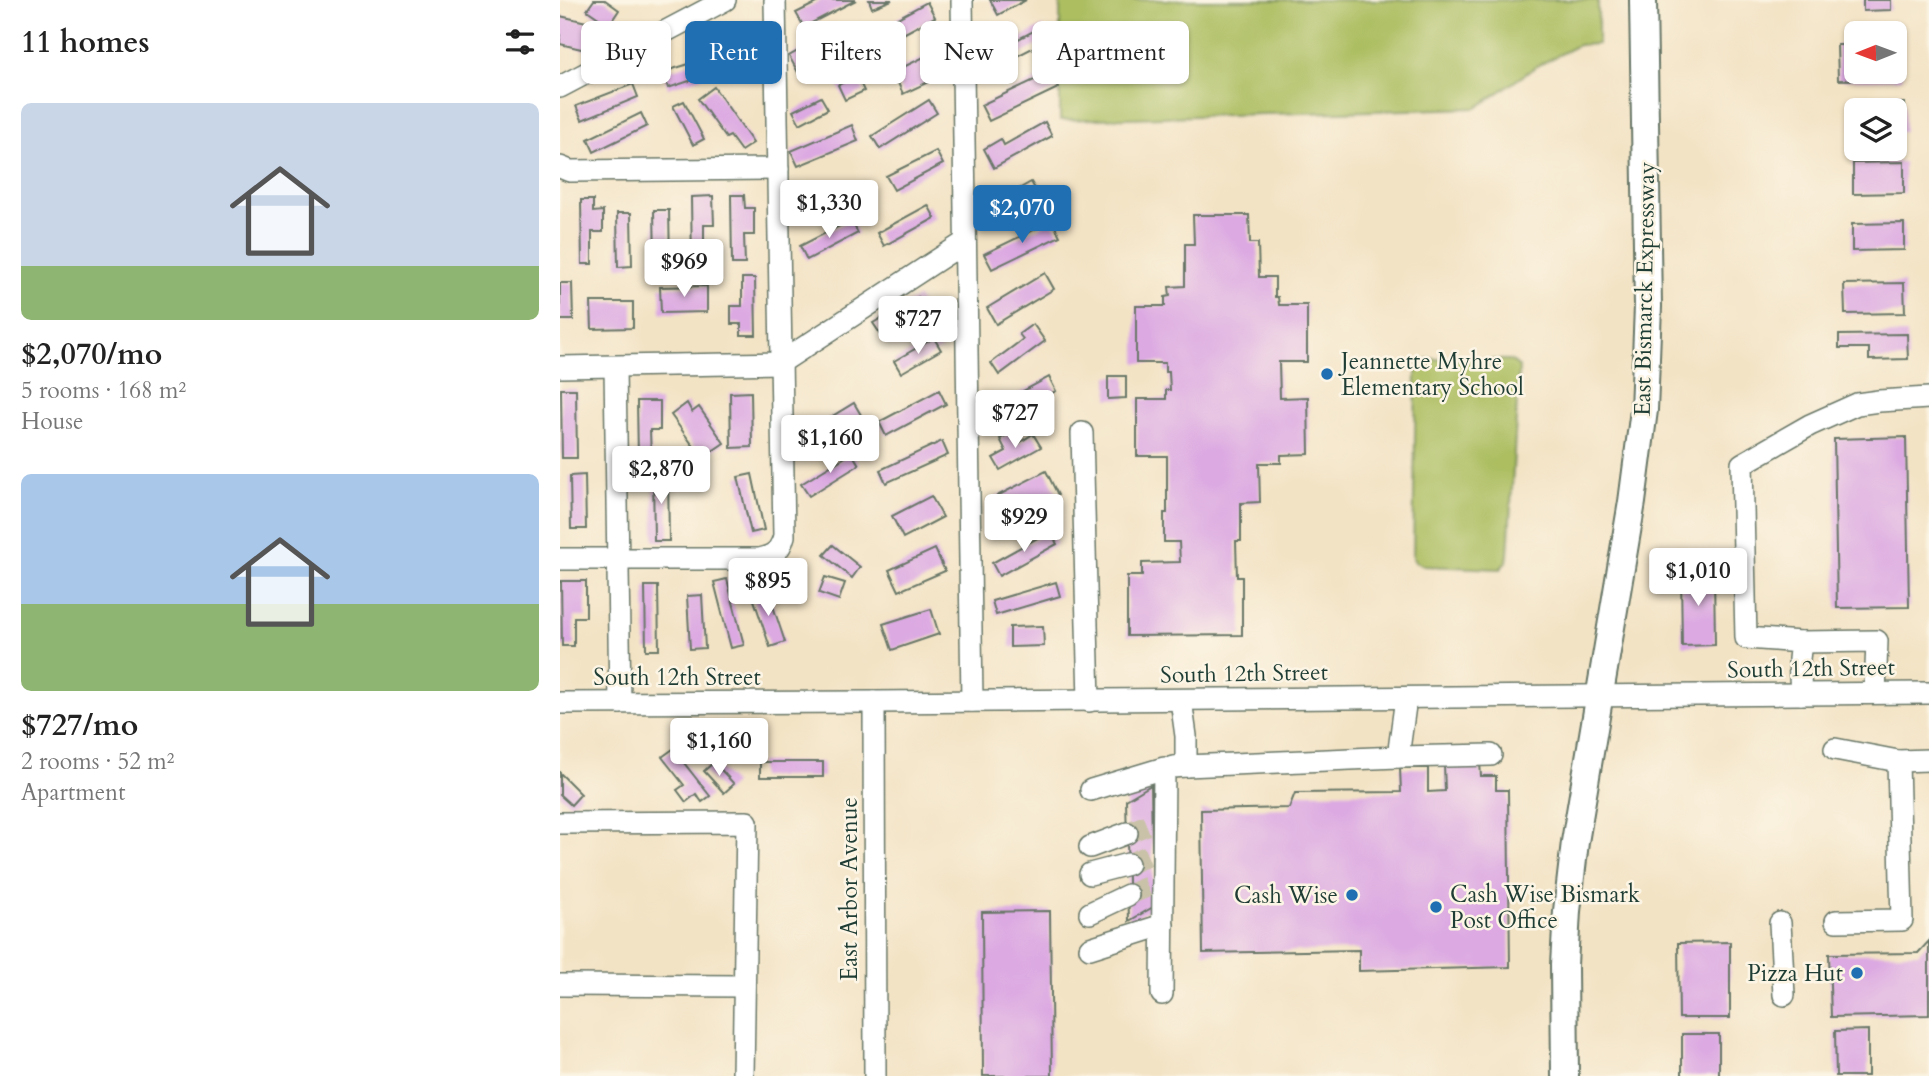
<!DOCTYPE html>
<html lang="en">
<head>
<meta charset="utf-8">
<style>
  :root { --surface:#fff; --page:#f2f2f2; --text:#222; --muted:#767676; --accent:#1f6fb2 }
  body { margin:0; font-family:Cardo,serif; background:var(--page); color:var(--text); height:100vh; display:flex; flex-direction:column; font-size:26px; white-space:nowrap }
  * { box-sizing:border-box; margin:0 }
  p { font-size:23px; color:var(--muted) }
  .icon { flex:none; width:38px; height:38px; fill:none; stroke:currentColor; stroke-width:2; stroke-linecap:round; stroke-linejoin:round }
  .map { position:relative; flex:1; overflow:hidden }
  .panel { display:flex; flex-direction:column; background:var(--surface); width:560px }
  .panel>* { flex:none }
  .hud { position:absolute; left:21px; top:21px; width:665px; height:63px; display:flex; gap:14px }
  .needle { width:46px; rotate:269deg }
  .controls { position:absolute; left:1284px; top:21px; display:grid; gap:14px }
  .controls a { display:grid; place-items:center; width:63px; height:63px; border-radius:10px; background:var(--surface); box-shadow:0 2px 5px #0004; font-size:35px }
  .price { position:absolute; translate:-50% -60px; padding:0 16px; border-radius:7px; background:#fff; color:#222; font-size:23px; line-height:46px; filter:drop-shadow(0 2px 4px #0008) }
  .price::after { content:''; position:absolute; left:50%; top:42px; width:21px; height:16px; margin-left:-10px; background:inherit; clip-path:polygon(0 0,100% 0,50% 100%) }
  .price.active { background:var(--accent); color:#fff }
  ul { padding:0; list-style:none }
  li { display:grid; align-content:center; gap:14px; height:371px; padding:0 21px }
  li span { display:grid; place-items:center; height:217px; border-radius:10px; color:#555 }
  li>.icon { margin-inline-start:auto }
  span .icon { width:126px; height:126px; fill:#fffc; stroke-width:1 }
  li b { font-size:30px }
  h2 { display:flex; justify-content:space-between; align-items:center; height:84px; padding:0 21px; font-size:30px }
  .tag { padding:0 24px; border-radius:10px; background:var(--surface); box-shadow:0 2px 5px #0004; font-size:24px; line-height:63px }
  .tag.active { background:var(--accent); color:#fff }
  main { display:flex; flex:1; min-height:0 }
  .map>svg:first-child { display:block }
  .green { fill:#acbe61; stroke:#667e4a; stroke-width:2 }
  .building { fill:#dca9e2 }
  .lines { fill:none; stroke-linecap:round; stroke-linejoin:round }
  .minor-tunnel { stroke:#c9c2a8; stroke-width:21; stroke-dasharray:21 10; stroke-linecap:butt }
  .minor-casing { stroke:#697767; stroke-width:24 }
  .major-casing { stroke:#697767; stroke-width:30 }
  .minor { stroke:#fff; stroke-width:21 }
  .major { stroke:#fff; stroke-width:26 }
  .poi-dot { fill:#1f6fb2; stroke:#fcf5e5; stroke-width:2.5 }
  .labels { text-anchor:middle; stroke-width:5; stroke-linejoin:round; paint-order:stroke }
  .street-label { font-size:23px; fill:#1f3d34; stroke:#fcf5e5 }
  .poi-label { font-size:23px; fill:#1f3d34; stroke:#fcf5e5; text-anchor:start }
</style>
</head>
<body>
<main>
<section class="panel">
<h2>11 homes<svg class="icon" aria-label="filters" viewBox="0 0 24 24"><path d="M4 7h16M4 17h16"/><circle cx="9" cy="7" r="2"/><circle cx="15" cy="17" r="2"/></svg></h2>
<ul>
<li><span style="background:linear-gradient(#c9d6e8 75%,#8fb573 0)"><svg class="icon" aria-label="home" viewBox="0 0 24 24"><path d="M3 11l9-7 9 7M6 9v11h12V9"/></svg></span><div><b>$2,070/mo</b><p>5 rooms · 168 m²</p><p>House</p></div></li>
<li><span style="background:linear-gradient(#a9c7e8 60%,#8fb573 0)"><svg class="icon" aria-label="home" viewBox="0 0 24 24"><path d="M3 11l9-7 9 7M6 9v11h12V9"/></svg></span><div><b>$727/mo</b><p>2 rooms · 52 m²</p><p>Apartment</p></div></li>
</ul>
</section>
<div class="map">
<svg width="1369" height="1076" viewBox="0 0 1369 1076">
  <rect width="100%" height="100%" fill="#fcf5e5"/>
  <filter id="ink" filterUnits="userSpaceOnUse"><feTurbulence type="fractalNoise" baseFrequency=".0143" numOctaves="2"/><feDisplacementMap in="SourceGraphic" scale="14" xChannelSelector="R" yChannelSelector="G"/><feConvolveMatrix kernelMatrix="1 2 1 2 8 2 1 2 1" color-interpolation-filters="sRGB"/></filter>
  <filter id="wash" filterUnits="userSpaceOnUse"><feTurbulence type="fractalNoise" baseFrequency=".00686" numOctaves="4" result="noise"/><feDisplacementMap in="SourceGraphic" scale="28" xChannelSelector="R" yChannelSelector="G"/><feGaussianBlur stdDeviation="1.57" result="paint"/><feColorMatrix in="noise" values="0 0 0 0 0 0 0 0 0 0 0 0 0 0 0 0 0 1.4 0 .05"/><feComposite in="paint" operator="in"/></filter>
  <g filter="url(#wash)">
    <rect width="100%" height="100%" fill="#f3e3c5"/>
    <!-- green -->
    <g class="green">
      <polygon points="500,0 1038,0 1038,44 1018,45 977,66 916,108 500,120"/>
      <polygon points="867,359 949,360 955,363 959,367 948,555 947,561 940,569 864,566 855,562 853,558 856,373 858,363"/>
    </g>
    <g id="blocks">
      <!-- building -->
      <g class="building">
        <polygon points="34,0 45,0 59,10 49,25 27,10"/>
        <polygon points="262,0 296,0 244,27 236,13"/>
        <polygon points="309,0 332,0 312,8"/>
        <polygon points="430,0 466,0 438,15"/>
        <polygon points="1303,0 1331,0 1331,10 1303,11"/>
        <polygon points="367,2 375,17 313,50 306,35"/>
        <polygon points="0,16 40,25 34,52 0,44"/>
        <polygon points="483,26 490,39 430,70 419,49 437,40 441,48"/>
        <polygon points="289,32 296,45 240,76 229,56 245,47 249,54"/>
        <polygon points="1335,44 1341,44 1342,79 1278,80 1277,45 1297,45 1297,72 1335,72"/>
        <polygon points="368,55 379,77 343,94 333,72"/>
        <polygon points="155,56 160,71 108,88 103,72"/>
        <polygon points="491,72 498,88 429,121 421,105"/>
        <polygon points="297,76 304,91 285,100 278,85"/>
        <polygon points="73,84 78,97 22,120 16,106"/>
        <polygon points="154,87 193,143 181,151 170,136 166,138 138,99"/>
        <polygon points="261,97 268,109 240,124 233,111"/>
        <polygon points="369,100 377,113 320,149 312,136"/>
        <polygon points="124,101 144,139 133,145 113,106"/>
        <polygon points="1344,103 1345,132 1335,132 1335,110 1297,110 1297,133 1293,133 1292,104"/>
        <polygon points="81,113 87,126 34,152 28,139"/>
        <polygon points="485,122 492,136 434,168 424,149 441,139 444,145"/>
        <polygon points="292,125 298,141 238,166 231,151"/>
        <polygon points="376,151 383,164 334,190 326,176"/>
        <polygon points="1344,162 1344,193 1293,194 1293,163"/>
        <polygon points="471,182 478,194 435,219 427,207"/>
        <polygon points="171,195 184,195 185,208 194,208 194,235 184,235 185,264 172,264"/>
        <polygon points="153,196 154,225 144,225 144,263 132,263 131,197"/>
        <polygon points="21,200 33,200 33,212 43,211 43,232 32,232 32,264 22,264"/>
        <polygon points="368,205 375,218 324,246 317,233"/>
        <polygon points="94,210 109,210 110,261 95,261"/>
        <polygon points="57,213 71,213 72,266 58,267"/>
        <polygon points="633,215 689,215 690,243 698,243 699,277 715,277 715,297 718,297 719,305 747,305 747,362 719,362 720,398 748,397 749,454 721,455 721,463 699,463 700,502 681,503 681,541 676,541 677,577 682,577 682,635 567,636 567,576 582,576 582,563 620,562 619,542 604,542 604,513 607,513 607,456 577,456 577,399 606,399 606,390 610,390 609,372 605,372 605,363 576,363 576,306 605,306 605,297 610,296 609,287 625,286 625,244 634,244"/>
        <polygon points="291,220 298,233 247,260 240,246"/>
        <polygon points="492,221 500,236 432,269 424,254"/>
        <polygon points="1344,223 1344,250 1292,251 1292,224"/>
        <polygon points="485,273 494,289 436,324 427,308"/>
        <polygon points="182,278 195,278 196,335 181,335 181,324 171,324 171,306 182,306"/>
        <polygon points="0,283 12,283 13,320 0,320"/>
        <polygon points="1344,283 1345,313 1285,314 1284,284"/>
        <polygon points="147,286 147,312 101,313 100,287"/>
        <polygon points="358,297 365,309 321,335 313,323"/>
        <polygon points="31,302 73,302 73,328 32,329"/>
        <polygon points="473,324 485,341 439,375 431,363 463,339 459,334"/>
        <polygon points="1347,334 1348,359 1309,360 1309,348 1279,348 1279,335"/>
        <polygon points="374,338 381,350 341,373 334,361"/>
        <polygon points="548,376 566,376 566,398 548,399"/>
        <polygon points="489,377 496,391 435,424 428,410"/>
        <polygon points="1,389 16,389 17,458 2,458"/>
        <polygon points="379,390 386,404 326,436 319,422"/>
        <polygon points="191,392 192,447 171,448 170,393"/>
        <polygon points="77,401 100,401 100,430 90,430 91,458 78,458"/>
        <polygon points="127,403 132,412 139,407 164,443 142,458 111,415"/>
        <polygon points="294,403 301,415 246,449 238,437"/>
        <polygon points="452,432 459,443 473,434 481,447 440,470 433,458 446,451 440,439"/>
        <polygon points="1346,437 1349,607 1277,608 1274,439"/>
        <polygon points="382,441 388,455 326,483 320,470"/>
        <polygon points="292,453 299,465 249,496 241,484"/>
        <polygon points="486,471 498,495 449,519 437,496"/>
        <polygon points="93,472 108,472 109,541 94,541"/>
        <polygon points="192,474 204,530 191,533 178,477"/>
        <polygon points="25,475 26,529 11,529 10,476"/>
        <polygon points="371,496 383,517 343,538 332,516"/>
        <polygon points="490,531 497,544 439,576 432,563"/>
        <polygon points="273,545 300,567 292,578 264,555"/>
        <polygon points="375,549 385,571 339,591 329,570"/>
        <polygon points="1154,571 1155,645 1122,646 1121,572"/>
        <polygon points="265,577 285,583 279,600 259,593"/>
        <polygon points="167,579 184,645 171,648 154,582"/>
        <polygon points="1,581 26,581 26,617 14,617 14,646 2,646"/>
        <polygon points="496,582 500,596 436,615 432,601"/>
        <polygon points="85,586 98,586 99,650 86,650"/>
        <polygon points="207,588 225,642 210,647 192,594"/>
        <polygon points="142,595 145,648 130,649 127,596"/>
        <polygon points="371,609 379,634 332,650 323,624"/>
        <polygon points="483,626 484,646 450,647 450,627"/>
        <polygon points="113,749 150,796 142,802 136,794 126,802 117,790 124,785 102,757"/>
        <polygon points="154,762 174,784 164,793 144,771"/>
        <rect x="200" y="762" width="63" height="15"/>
        <polygon points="920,763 921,776 936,776 936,790 948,790 950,967 799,971 799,950 643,953 641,810 729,808 735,793 841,792 840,768 868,768 868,792 885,791 884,764"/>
        <polygon points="0,773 21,794 11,805 0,795"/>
        <polygon points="591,785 593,907 569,921 566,800"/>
        <polygon points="490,911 492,1076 423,1076 422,912"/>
        <polygon points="1369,941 1369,1015 1271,1017 1269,954 1358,953"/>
        <polygon points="1170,942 1170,1018 1119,1018 1118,943"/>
        <polygon points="1308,1030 1308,1076 1276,1076 1275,1031"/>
        <rect x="1122" y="1034" width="37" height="42"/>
      </g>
    </g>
  </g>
  <g filter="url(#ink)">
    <use href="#blocks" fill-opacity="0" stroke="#697767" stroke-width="2"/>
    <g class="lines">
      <!-- minor-tunnel -->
      <g class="minor-tunnel">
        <polyline points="567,833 592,823"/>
        <polyline points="568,864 592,854"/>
        <polyline points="568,895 592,885"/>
      </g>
      <defs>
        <g id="minor">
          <polyline points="402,0 412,701"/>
          <polyline points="0,87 165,0"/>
          <polyline points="0,167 10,171 218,169"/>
          <polyline points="0,367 220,363 405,242"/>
          <polyline points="55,367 60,703"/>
          <polyline points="522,433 529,701"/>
          <path d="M0 559H199C214 556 220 551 224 536L215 0"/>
          <polyline points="1241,642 1317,641 1315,693"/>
          <polyline points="1241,694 1239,659 1241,642 1186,638 1182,464 1250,425 1297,404 1319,401 1369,398"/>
          <polyline points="314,702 315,1076"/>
          <polyline points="0,703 314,702 1369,693"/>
          <polyline points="1275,749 1338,761 1342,920 1276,921"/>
          <polyline points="838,757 931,755"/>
          <polyline points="1338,761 1369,760"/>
          <polyline points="626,766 838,757 846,698"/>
          <polyline points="613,767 626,766 626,736 621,700"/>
          <polyline points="531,790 604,768 602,994"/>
          <polyline points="0,823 187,822 183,1076"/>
          <polyline points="530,847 567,833"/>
          <polyline points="530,874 568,864"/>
          <polyline points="530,913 568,895"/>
          <polyline points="1220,923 1224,995"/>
          <polyline points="530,948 603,925"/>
          <polyline points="0,985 184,986"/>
        </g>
        <polyline id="major" points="1005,1076 1004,965 1007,911 1015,842 1072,502 1084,410 1088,306 1083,0"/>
      </defs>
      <!-- minor casing -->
      <use href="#minor" class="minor-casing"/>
      <!-- major casing -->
      <use href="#major" class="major-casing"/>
      <!-- minor -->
      <use href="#minor" class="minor"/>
      <!-- major -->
      <use href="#major" class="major"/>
    </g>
  </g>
  <!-- markers -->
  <g class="poi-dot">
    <circle cx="767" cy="374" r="7"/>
    <circle cx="792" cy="895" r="7"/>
    <circle cx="876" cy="907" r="7"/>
    <circle cx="1297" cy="973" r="7"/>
  </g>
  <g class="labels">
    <!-- street labels -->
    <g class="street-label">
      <text transform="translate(1084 289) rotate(-89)" y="8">East Bismarck Expressway</text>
      <text transform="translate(1251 668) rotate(-1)" y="8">South 12th Street</text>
      <text transform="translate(684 673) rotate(-1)" y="8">South 12th Street</text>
      <text x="117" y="685">South 12th Street</text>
      <text transform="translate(289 889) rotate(-90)" y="8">East Arbor Avenue</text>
    </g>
    <!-- poi labels -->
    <g class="poi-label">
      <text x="781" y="369">Jeannette Myhre<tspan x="781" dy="26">Elementary School</tspan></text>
      <text x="890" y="902">Cash Wise Bismark<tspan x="890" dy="26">Post Office</tspan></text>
      <text x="778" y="903" text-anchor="end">Cash Wise</text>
      <text x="1283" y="981" text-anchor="end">Pizza Hut</text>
    </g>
  </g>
</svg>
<div class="controls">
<a><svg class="needle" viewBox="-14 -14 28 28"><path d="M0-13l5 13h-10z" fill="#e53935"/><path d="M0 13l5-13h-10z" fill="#767676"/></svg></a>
<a><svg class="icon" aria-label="layers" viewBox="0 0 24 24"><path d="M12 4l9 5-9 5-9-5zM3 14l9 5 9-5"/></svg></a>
</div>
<b class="price" style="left:269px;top:240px">$1,330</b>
<b class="price active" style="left:462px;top:245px">$2,070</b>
<b class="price" style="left:124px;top:299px">$969</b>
<b class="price" style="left:358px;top:356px">$727</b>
<b class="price" style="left:455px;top:450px">$727</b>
<b class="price" style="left:270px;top:475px">$1,160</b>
<b class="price" style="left:101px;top:506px">$2,870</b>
<b class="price" style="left:464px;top:554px">$929</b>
<b class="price" style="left:1138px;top:608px">$1,010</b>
<b class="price" style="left:208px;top:618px">$895</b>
<b class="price" style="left:159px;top:778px">$1,160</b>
<div class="hud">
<a class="tag">Buy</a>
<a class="tag active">Rent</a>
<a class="tag">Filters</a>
<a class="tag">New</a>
<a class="tag">Apartment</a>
</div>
</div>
</main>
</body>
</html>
